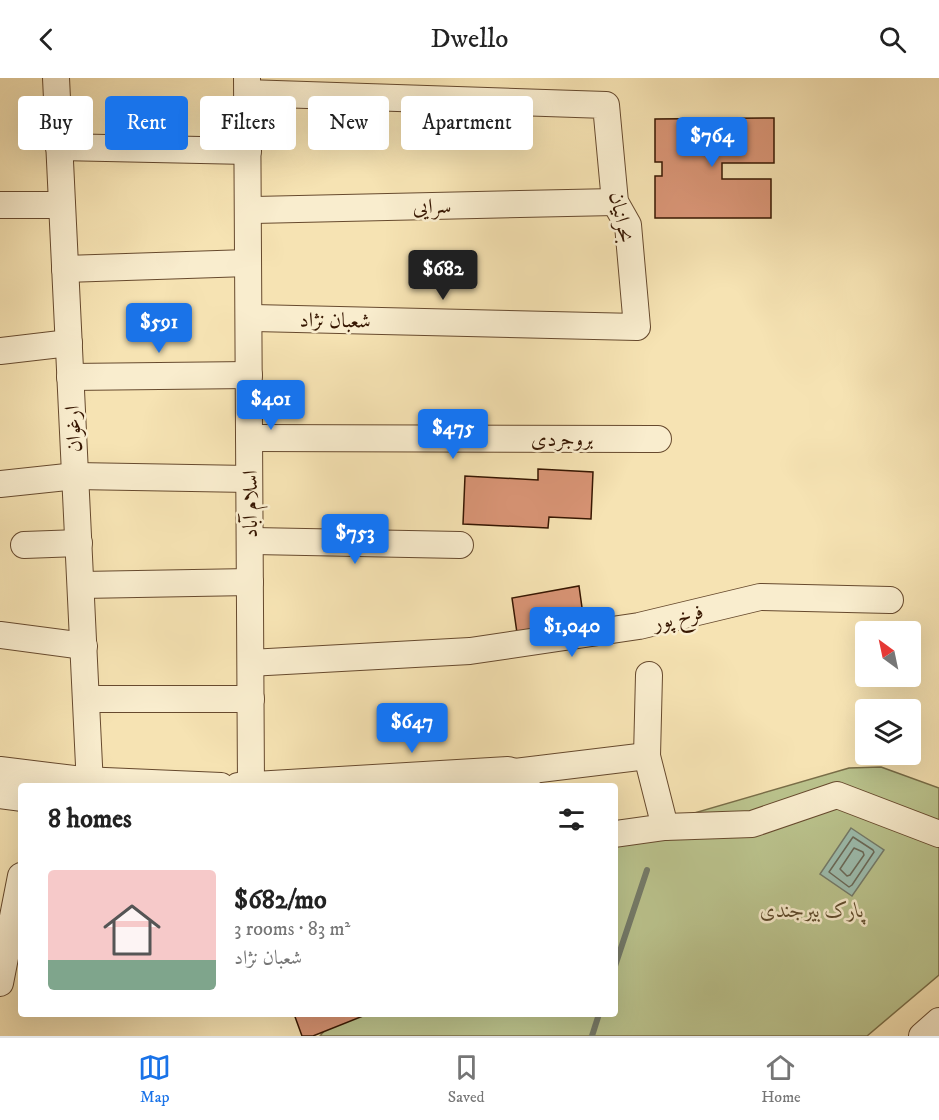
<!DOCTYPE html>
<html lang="en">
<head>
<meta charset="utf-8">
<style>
  :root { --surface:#fff; --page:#f2f2f2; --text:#222; --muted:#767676; --line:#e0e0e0; --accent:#1a73e8 }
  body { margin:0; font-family:"IM FELL DW Pica",Amiri,serif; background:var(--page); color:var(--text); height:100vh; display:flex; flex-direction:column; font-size:22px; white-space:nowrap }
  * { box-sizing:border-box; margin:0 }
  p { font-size:20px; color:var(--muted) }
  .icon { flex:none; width:33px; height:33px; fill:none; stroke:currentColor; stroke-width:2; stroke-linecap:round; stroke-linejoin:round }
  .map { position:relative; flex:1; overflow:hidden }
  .drawer { position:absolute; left:18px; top:705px; width:600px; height:234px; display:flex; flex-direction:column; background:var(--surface); border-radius:6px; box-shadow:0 6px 24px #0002 }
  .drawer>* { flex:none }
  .top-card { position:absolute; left:18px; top:18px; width:600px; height:54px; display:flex; gap:12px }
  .needle { width:39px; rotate:327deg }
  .tools { position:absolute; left:855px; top:543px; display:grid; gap:12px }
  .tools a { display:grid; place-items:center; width:66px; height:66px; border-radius:6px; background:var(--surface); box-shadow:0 6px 24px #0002; font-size:30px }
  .price { position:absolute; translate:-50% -51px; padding:0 14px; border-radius:6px; background:var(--accent); color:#fff; font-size:20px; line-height:39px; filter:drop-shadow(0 2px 3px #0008) }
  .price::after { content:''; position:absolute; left:50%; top:36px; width:18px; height:14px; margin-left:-9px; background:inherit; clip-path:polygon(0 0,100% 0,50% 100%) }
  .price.on { background:#222; color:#fff }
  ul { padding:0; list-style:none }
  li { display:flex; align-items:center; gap:18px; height:150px; padding:0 30px }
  li span { display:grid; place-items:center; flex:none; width:168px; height:120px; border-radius:6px; color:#555 }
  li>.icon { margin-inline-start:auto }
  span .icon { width:72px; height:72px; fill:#fffc; stroke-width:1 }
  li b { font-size:26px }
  h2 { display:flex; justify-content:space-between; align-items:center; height:72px; padding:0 30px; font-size:26px }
  .chip { padding:0 21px; border-radius:6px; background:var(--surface); box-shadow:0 6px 24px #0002; font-size:21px; line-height:54px }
  .chip.on { background:var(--accent); color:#fff }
  header { display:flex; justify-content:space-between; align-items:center; height:78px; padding:0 30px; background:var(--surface); font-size:27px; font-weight:600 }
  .tab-bar { display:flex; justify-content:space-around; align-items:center; height:84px; border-top:2px solid var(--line); background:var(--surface); font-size:16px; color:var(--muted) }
  .tab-bar a { display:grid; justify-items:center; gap:3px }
  .tab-bar .on { color:var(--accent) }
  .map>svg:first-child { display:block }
  .green { fill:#bbc48e; stroke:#796e48; stroke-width:1.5 }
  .water { fill:#9dbeb0; stroke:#747b6a; stroke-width:1.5 }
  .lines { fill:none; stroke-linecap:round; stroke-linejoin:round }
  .shore { stroke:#6a6a59; stroke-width:1.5 }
  .stream { stroke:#747b6a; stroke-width:6 }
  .building { fill:#d89475; stroke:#371702; stroke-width:1.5 }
  .minor-casing { stroke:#674a2e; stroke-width:28 }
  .minor { stroke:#f9edce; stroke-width:26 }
  .labels { text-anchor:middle; stroke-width:5; stroke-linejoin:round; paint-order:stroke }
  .street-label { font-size:21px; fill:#371702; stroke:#f9edce }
  .park-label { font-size:21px; font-style:italic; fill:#5f4b2c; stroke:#f9edce }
</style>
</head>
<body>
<header><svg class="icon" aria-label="back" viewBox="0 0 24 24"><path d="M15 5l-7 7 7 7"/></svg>Dwello<svg class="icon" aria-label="search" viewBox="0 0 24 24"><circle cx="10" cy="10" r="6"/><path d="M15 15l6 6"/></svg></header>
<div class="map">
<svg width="939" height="958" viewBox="0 0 939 958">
  <rect width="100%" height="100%" fill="#f6e3b3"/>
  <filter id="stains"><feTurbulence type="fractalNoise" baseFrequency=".00333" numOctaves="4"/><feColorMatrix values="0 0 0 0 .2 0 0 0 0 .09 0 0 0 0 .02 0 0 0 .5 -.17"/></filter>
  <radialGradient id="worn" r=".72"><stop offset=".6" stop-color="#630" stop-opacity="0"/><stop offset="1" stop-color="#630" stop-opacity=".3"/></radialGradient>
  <!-- green -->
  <polygon class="green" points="881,689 939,710 939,897 867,958 320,958 338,936 615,936 615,758 849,690"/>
  <!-- water -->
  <polygon class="water" points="851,750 884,772 852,818 820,796"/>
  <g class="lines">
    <!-- shore -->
    <g class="shore">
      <polygon points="853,759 873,772 874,774 852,807 849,809 829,794"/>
      <polygon points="854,770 863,774 864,777 850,797 847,798 840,791"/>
    </g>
    <!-- stream -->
    <g class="stream">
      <polyline points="615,888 647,792"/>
      <polyline points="592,958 599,936"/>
    </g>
  </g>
  <!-- building -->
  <g class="building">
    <polygon points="774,40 774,85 722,85 722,101 771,101 771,140 655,140 655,98 662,98 662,84 655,84 655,41"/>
    <polygon points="538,391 593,394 591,441 549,439 548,450 463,446 465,398 538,402"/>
    <polygon points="579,508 584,544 517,555 512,520"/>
    <polygon points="294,936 300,937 368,936 313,958 302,958"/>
  </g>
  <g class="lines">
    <defs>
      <g id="minor">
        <polyline points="56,0 90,708"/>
        <polyline points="247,0 251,708"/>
        <polyline points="248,15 606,27 615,124 628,147 637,249 249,240"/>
        <polyline points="59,69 248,73"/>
        <polyline points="0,127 62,127"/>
        <polyline points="249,132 615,124"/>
        <polyline points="65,191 248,185"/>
        <polyline points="0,273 69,265"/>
        <polyline points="70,299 249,297"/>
        <polyline points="249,360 658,361"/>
        <polyline points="0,406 76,398 249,401"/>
        <polyline points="250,463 460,467"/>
        <polyline points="24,467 79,465"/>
        <polyline points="81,507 250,504"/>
        <polyline points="0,557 84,568"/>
        <polyline points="251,585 470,573 639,548 760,519 890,522"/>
        <polyline points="649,597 647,678 665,749"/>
        <polyline points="87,621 251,621"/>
        <polyline points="0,692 82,702 221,708"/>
        <polyline points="515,694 647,678"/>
        <polyline points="238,708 508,692 525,697 527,708"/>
        <polyline points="0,717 21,720"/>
        <polyline points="615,756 665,749 752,746 837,717 939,756"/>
        <polyline points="0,905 21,798"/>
        <polyline points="922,958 939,943"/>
      </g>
    </defs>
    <!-- minor casing -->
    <use href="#minor" class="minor-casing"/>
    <!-- minor -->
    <use href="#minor" class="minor"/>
  </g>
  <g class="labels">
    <!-- street labels -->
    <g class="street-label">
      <text transform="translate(432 128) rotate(-1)" y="7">سرایی</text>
      <text transform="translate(622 139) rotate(77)" y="7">بحرانیان</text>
      <text transform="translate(335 242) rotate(1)" y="7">شعبان نژاد</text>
      <text transform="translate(73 351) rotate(-93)" y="7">ارغوان</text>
      <text x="562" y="368">بروجردی</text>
      <text transform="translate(250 426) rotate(-90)" y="7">اسلام آباد</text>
      <text transform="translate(678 539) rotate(-14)" y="7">فرخ پور</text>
    </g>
    <!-- park labels -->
    <g class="park-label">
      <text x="812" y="839">پارک بیرجندی</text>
    </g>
  </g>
  <rect width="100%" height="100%" filter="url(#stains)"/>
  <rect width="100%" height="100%" fill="url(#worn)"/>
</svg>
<div class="tools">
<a><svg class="needle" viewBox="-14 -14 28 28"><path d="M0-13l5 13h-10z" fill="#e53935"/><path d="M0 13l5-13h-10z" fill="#767676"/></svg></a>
<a><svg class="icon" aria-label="layers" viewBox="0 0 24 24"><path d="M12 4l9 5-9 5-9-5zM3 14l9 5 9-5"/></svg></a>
</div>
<b class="price" style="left:712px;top:90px">$764</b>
<b class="price on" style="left:443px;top:223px">$682</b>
<b class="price" style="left:159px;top:276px">$591</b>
<b class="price" style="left:271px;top:353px">$401</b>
<b class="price" style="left:453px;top:382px">$475</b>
<b class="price" style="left:355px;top:487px">$753</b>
<b class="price" style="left:572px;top:580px">$1,040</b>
<b class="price" style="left:412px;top:676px">$647</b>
<div class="top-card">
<a class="chip">Buy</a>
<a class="chip on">Rent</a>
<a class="chip">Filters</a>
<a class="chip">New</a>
<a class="chip">Apartment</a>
</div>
<section class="drawer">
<h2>8 homes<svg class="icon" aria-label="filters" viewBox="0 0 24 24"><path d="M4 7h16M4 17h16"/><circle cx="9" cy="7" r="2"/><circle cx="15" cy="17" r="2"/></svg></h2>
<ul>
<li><span style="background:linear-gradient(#f6c9c9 75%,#7fa58c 0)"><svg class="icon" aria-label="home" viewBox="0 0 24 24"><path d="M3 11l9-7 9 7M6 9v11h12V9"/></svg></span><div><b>$682/mo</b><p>3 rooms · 83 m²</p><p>شعبان نژاد</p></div></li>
</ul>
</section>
</div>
<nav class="tab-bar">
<a class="on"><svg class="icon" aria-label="map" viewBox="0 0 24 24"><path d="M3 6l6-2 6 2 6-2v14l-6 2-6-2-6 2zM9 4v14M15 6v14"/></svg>Map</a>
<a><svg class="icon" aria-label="saved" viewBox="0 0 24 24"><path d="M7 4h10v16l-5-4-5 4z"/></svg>Saved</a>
<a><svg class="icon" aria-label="home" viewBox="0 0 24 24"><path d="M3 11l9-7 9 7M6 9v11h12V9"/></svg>Home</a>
</nav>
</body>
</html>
